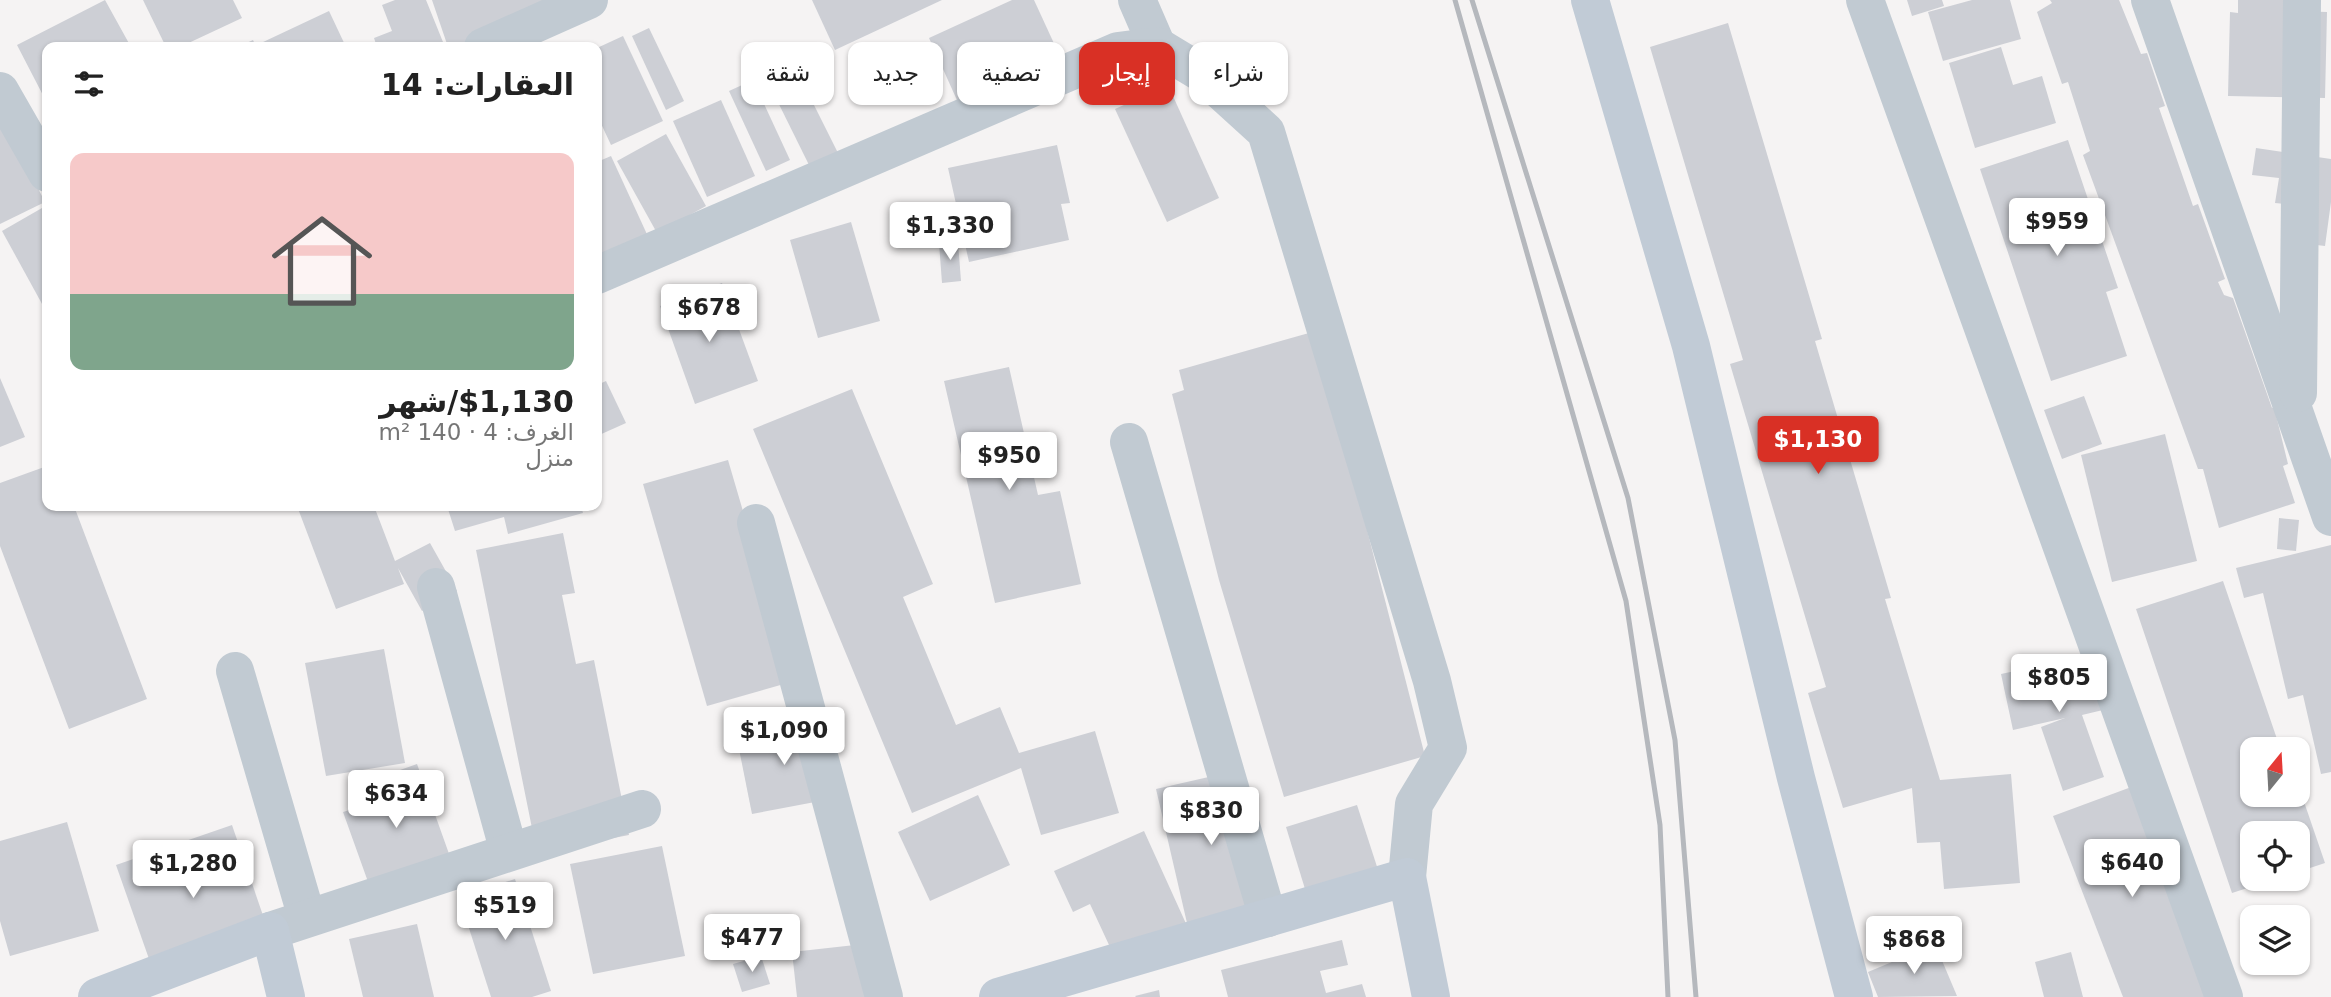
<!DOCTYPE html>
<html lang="ar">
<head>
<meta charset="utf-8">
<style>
  :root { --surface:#fff; --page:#f2f2f2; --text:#222; --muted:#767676; --accent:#d93025 }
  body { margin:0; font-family:"DejaVu Sans","Noto Naskh Arabic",sans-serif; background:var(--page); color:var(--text); direction:rtl; height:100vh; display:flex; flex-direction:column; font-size:26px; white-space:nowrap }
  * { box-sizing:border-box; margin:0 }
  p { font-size:23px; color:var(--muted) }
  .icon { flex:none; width:38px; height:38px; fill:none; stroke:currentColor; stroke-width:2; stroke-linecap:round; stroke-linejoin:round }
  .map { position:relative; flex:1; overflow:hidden; direction:ltr }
  .drawer { position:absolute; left:42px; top:42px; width:560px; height:469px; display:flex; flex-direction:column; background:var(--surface); border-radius:14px; box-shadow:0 2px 5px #0004; direction:rtl }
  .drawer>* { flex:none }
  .hud { position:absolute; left:623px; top:42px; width:665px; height:63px; direction:rtl; display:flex; gap:14px }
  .needle { width:46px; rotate:18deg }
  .buttons { position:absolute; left:2240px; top:737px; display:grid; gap:14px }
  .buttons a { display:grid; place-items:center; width:70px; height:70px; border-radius:14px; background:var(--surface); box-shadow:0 2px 5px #0004; font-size:35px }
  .price { position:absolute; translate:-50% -60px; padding:0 16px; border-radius:7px; background:#fff; color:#222; font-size:23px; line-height:46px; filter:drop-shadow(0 2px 4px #0008) }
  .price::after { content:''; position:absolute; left:50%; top:42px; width:21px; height:16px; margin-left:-10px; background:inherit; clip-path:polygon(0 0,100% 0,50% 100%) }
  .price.current { background:var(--accent); color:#fff }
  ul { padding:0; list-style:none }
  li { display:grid; align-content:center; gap:14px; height:371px; padding:0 28px }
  li span { display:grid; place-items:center; height:217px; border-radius:14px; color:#555 }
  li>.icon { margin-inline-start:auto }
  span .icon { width:126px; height:126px; fill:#fffc; stroke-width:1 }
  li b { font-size:30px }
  h2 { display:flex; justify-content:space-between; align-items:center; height:84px; padding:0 28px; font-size:30px }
  .chip { padding:0 24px; border-radius:14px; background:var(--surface); box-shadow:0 2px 5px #0004; font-size:24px; line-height:63px }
  .chip.current { background:var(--accent); color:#fff }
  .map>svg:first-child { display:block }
  .building { fill:#cdcfd5 }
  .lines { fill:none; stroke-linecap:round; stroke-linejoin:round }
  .street { stroke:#c1cad2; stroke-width:38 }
  .secondary { stroke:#c1cbd6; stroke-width:38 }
  .rail { stroke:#b5b8bd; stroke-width:5 }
</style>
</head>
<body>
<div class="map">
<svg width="2331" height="997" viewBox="0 0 2331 997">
  <rect width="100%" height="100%" fill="#f5f3f3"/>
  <!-- building -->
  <g class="building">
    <polygon points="105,0 131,47 47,47 47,103 17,45"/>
    <polygon points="143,0 233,0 242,18 180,47 166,47"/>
    <polygon points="395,0 426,0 445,47 377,47 374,38 392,31 382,5"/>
    <polygon points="432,0 579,0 489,47 448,47"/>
    <polygon points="812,0 942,0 835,50"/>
    <polygon points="1012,0 1034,0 1063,63 961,109 929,38"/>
    <polygon points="1907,0 1942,0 1944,6 1912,16"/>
    <polygon points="1972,0 2010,0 2021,39 1943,61 1928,12"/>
    <polygon points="2050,0 2119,0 2141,54 2147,53 2165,106 2159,108 2193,206 2198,204 2225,279 2218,282 2224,295 2233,298 2272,408 2274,407 2288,464 2283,466 2295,503 2219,528 2203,469 2198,469 2083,155 2090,151 2068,82 2062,84 2037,12 2052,3"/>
    <polygon points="2238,0 2295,0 2295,11 2327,12 2325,98 2228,96 2230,12 2238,13"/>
    <polygon points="329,11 346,47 263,47 261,43"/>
    <polygon points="1728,23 1822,339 1815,341 1891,598 1885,599 1940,780 2011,774 2020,883 1944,889 1940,842 1917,843 1912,788 1843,808 1808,693 1826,687 1730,364 1743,360 1650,47"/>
    <polygon points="649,28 684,101 666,110 632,36"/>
    <polygon points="623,36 663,121 611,145 597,115 597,48"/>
    <polygon points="253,40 256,47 238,47"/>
    <polygon points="2001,47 2013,85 2042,76 2056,123 1975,148 1949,63"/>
    <polygon points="794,65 838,153 810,167 766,78"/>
    <polygon points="753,80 790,160 766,171 729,91"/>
    <polygon points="1168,85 1219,198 1167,222 1115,109"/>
    <polygon points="721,100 755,176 707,197 673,121"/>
    <polygon points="0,114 45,202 0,224"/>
    <polygon points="666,134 706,206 657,233 617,161"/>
    <polygon points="2068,140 2118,288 2106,292 2127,356 2051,381 1980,169"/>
    <polygon points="1057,145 1070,203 1061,204 1069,240 969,262 948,168"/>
    <polygon points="2256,148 2331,159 2331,202 2325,246 2292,242 2297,205 2275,203 2279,178 2252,175"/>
    <polygon points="611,156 651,243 597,263 597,162"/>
    <polygon points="42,208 47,217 47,313 2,231"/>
    <polygon points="851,222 880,321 818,338 790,240"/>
    <polygon points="958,242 961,281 942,283 939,243"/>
    <polygon points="722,283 758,381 695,404 660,306"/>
    <polygon points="1316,331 1425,756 1284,797 1219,580 1172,394 1184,390 1179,370"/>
    <polygon points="1009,367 1038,495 1060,491 1081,584 995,603 944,381"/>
    <polygon points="0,378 25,437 0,447"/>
    <polygon points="606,381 626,423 597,436 597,385"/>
    <polygon points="852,389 933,584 903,597 956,725 1000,707 1019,753 1095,731 1119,813 1041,835 1021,768 912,813 753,429"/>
    <polygon points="2084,396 2102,444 2062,459 2044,410"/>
    <polygon points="2165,434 2197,561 2112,582 2081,455"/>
    <polygon points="728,460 784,651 784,684 707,706 643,484"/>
    <polygon points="47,466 47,506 74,506 147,699 69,729 0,546 0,483"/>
    <polygon points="297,506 374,506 395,561 430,543 457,591 422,611 398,568 404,584 336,609"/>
    <polygon points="447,506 581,506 583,513 508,534 504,517 455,531"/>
    <polygon points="2279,518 2299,520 2296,551 2277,549"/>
    <polygon points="563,533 575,593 562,595 576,664 594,660 629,835 537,853 476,550"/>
    <polygon points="2331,545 2331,772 2321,774 2303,695 2288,699 2263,593 2244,598 2236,568"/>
    <polygon points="2223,581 2277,739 2252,749 2252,794 2271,794 2273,803 2301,793 2325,863 2298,872 2298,833 2252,833 2252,878 2275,879 2232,893 2136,609"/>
    <polygon points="384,649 405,763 326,776 305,663"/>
    <polygon points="2091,655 2103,710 2082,715 2104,777 2063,791 2041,727 2065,718 2013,730 2001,674"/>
    <polygon points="816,720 831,799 752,814 736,734"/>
    <polygon points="417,764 453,865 372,893 343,812 359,807 352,787"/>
    <polygon points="1235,771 1267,905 1187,923 1156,789"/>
    <polygon points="2134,786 2214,997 2123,997 2053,816"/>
    <polygon points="978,795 1010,865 930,901 898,832"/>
    <polygon points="1357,805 1381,879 1309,902 1286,827"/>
    <polygon points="67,822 99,931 10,956 0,921 0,841"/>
    <polygon points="232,825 270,936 155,976 116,865"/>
    <polygon points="1144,831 1188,928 1116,960 1090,904 1073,912 1054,871"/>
    <polygon points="662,846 685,956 593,974 570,864"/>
    <polygon points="515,879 551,991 532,997 491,997 459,897"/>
    <polygon points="417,924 434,997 363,997 349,939"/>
    <polygon points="1342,940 1348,965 1320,971 1326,993 1362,984 1366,997 1228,997 1221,970"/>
    <polygon points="873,943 880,997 797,997 792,952"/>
    <polygon points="1935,944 1957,996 1878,997 1868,972"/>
    <polygon points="2071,952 2083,997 2044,997 2035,962"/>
    <polygon points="761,956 770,984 742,992 733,964"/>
    <polygon points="1159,990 1160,997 1136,997 1135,996"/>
  </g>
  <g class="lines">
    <!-- street -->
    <g class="street">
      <polyline points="1137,0 1157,46"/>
      <polyline points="1865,0 2224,997"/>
      <polyline points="2150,0 2331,517"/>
      <polyline points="483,47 589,0"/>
      <polyline points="0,91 47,173"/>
      <polyline points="597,275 1118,51 1157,46 1200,72 1266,132 1432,681 1448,748 1414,804 1407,877"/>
      <polyline points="2298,393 2302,0"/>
      <polyline points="1129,442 1268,918"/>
      <polyline points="756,523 884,997"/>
      <polyline points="436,587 509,852"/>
      <polyline points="235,671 307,918"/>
      <polyline points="270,931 642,809"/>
    </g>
    <!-- secondary -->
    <g class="secondary">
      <polyline points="1590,0 1691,346 1796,778 1854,997"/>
      <polyline points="97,997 270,931 286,997"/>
      <polyline points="998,997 1407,877 1431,997"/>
    </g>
    <!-- rail -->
    <g class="rail">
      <polyline points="1455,0 1626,601 1660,825 1668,997"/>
      <polyline points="1472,0 1628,498 1675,740 1696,997"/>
    </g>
  </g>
</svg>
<div class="buttons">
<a><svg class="needle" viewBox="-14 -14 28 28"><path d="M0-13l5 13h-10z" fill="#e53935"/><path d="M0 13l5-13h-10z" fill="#767676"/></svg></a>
<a><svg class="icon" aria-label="locate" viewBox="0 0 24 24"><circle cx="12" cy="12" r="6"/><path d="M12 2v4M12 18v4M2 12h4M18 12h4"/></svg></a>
<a><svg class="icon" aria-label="layers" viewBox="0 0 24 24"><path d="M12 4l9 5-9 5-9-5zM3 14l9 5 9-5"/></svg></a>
</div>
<b class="price" style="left:2057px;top:258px">$959</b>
<b class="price" style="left:950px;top:262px">$1,330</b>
<b class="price" style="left:709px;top:344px">$678</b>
<b class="price current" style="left:1818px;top:476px">$1,130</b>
<b class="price" style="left:1009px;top:492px">$950</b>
<b class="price" style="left:2059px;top:714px">$805</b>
<b class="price" style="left:784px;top:767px">$1,090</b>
<b class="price" style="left:396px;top:830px">$634</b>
<b class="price" style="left:1211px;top:847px">$830</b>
<b class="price" style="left:2132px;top:899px">$640</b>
<b class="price" style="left:193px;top:900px">$1,280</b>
<b class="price" style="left:505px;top:942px">$519</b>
<b class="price" style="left:752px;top:974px">$477</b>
<b class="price" style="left:1914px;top:976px">$868</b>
<div class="hud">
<a class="chip">شراء</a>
<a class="chip current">إيجار</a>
<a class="chip">تصفية</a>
<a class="chip">جديد</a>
<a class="chip">شقة</a>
</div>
<section class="drawer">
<h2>العقارات: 14<svg class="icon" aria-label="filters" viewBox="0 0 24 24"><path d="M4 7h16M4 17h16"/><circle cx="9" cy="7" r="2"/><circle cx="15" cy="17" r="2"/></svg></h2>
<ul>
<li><span style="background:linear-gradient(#f6c9c9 65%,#7fa58c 0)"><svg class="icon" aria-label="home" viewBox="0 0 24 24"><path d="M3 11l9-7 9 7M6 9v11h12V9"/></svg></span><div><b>$1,130/شهر</b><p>الغرف: 4 · 140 m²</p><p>منزل</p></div></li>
</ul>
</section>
</div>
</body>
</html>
